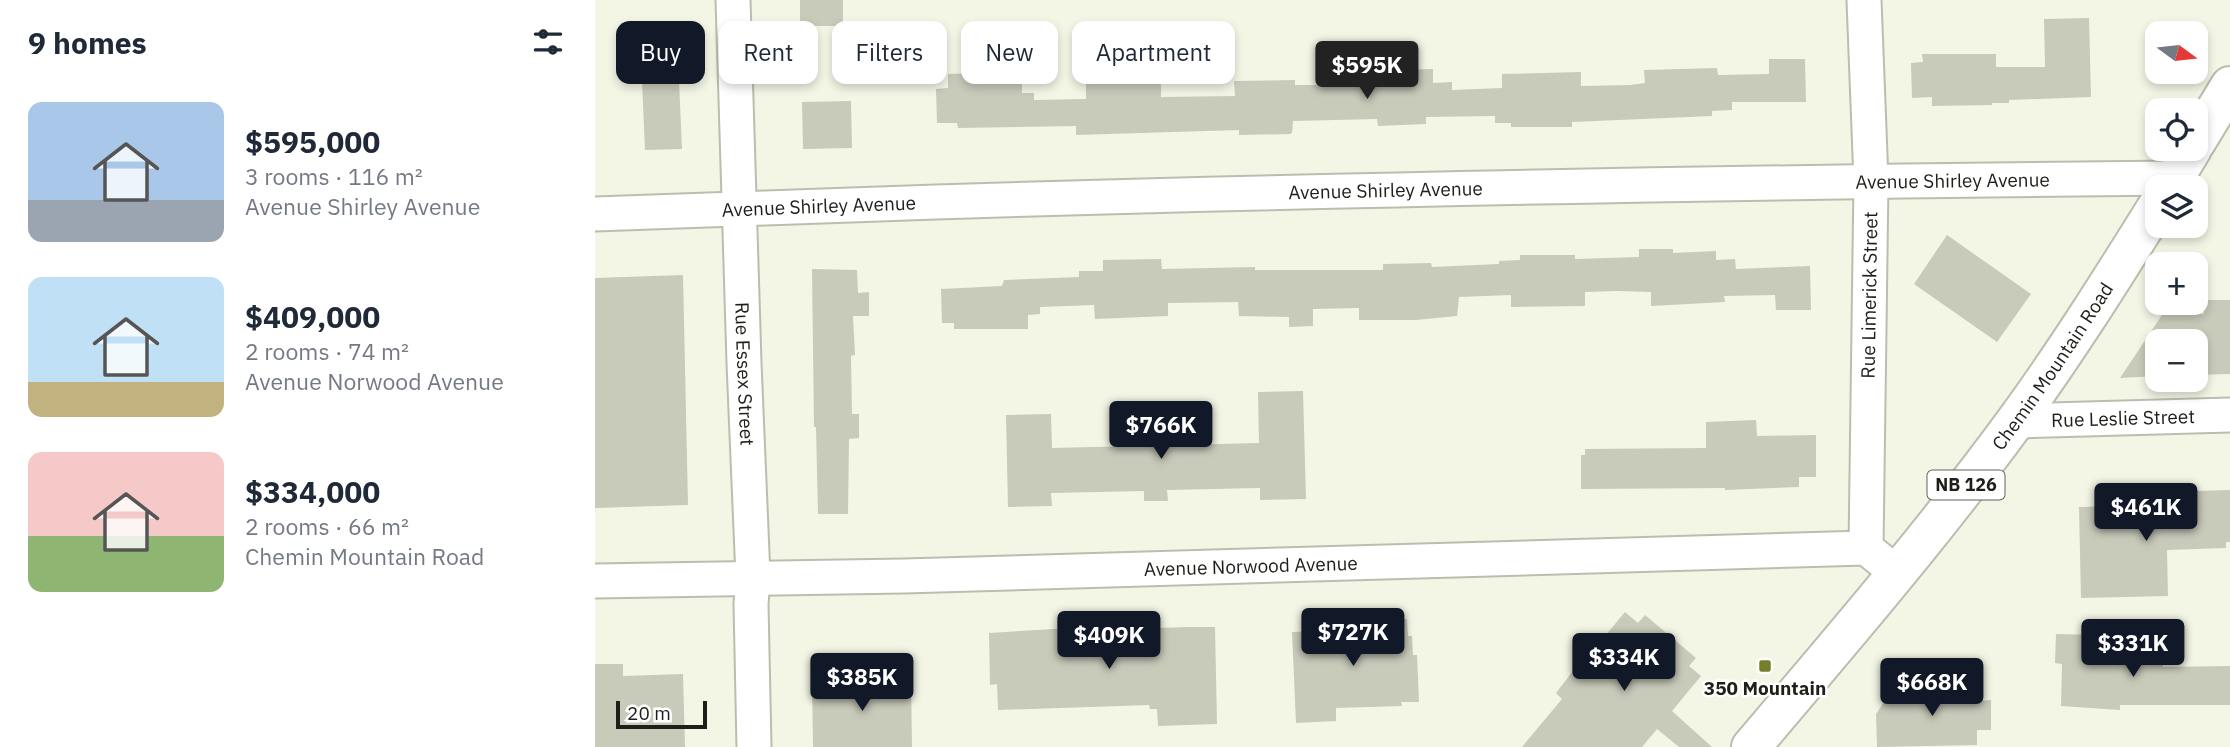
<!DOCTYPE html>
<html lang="en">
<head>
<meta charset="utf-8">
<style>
  :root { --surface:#fff; --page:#f6f6f7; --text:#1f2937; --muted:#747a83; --accent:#111827 }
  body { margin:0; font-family:"IBM Plex Sans",sans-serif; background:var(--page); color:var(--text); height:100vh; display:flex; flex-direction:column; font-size:26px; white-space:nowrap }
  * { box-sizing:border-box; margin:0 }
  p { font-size:23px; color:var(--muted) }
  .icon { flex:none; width:38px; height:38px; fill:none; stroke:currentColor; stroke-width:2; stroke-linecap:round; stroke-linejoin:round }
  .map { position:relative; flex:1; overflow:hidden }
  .details { display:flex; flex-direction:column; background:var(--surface); width:595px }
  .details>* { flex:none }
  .guide { position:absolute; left:21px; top:21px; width:665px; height:63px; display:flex; gap:14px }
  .needle { width:46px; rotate:105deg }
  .buttons { position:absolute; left:1550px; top:21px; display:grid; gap:14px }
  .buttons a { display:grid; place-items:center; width:63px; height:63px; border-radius:14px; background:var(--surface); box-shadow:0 4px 10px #0003; font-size:35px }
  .scale { position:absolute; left:21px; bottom:18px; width:91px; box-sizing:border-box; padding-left:7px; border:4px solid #1e1f19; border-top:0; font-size:19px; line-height:24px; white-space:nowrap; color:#1e1f19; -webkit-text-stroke:5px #fff; paint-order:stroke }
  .price { position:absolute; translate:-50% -60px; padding:0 16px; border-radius:7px; background:var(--accent); color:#fff; font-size:23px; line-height:46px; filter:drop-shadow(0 2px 4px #0008) }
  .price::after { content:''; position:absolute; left:50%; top:42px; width:21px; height:16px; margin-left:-10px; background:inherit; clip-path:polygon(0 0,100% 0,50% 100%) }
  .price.on { background:#222; color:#fff }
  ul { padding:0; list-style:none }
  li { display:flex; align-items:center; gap:21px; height:175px; padding:0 28px }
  li span { display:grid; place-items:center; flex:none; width:196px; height:140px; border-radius:14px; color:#555 }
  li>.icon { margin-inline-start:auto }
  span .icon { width:84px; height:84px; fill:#fffc; stroke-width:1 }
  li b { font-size:30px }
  h2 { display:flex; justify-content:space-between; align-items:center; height:84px; padding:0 28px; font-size:30px }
  .pill { padding:0 24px; border-radius:14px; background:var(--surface); box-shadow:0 4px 10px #0003; font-size:24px; line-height:63px }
  .pill.on { background:var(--accent); color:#fff }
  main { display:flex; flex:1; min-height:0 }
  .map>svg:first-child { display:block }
  .building { fill:#c8caba }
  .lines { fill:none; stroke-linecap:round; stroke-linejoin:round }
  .street-casing { stroke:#bbbeae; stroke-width:37 }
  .primary-casing { stroke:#bbbeae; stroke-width:42 }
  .street { stroke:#fff; stroke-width:33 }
  .primary { stroke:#fff; stroke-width:38 }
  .poi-dot { fill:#767e29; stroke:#fff; stroke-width:2.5 }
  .labels { text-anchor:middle; stroke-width:5; stroke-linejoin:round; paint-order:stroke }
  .shield { fill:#fff; stroke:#62625e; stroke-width:2 }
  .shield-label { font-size:18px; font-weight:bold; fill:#1e1f19 }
  .street-label { font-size:19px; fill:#1e1f19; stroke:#fff }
  .poi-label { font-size:19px; font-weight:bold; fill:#1e1f19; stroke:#fff }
</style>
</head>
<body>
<main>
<section class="details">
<h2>9 homes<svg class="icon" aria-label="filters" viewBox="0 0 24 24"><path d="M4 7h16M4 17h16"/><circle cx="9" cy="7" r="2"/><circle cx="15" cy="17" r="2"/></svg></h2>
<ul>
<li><span style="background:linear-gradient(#a9c7e8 70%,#9aa5b1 0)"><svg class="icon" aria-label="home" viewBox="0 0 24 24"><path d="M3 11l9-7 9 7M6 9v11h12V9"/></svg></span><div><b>$595,000</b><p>3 rooms · 116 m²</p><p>Avenue Shirley Avenue</p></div></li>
<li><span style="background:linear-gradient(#bfe0f5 75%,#c2b280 0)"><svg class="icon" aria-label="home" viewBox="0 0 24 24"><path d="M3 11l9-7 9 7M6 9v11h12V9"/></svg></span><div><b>$409,000</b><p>2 rooms · 74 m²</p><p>Avenue Norwood Avenue</p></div></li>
<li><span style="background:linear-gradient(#f6c9c9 60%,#8fb573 0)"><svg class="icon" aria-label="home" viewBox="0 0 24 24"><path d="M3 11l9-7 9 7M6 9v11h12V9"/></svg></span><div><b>$334,000</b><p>2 rooms · 66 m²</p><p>Chemin Mountain Road</p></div></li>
</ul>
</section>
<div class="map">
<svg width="1635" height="747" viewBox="0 0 1635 747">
  <rect width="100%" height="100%" fill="#f3f6e5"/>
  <!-- building -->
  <g class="building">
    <rect x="205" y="0" width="43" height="26"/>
    <polygon points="1494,18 1496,97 1414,100 1414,103 1397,103 1397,105 1337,106 1337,97 1317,98 1316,63 1328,62 1327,54 1401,54 1401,67 1450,67 1449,19"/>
    <polygon points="82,35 87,149 50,150 47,81 39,81 38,56 47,56 46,36"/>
    <polygon points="1174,59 1210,59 1211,102 1137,102 1137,110 1117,111 1117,116 977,122 977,127 916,127 916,123 900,123 900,116 831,117 831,124 783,126 782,119 698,121 697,133 695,134 644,135 644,130 481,135 481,126 363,128 362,123 342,123 341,89 353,88 353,74 383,73 383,79 427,80 427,93 439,93 439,100 491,99 491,84 566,83 566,97 640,96 639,81 700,80 700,85 759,85 758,67 795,66 795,70 838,69 838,83 857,82 857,90 907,88 907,74 986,72 986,86 1035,85 1050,83 1049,70 1122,68 1123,75 1174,74"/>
    <polygon points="256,101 257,148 208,149 207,102"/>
    <polygon points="1352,235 1436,294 1402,342 1319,284"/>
    <polygon points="1044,249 1078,249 1078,253 1121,251 1121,260 1140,259 1141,269 1215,266 1216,310 1181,310 1180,295 1129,296 1130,302 1056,306 1056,292 1022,291 990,292 990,306 916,307 916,295 864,297 862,316 821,320 764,320 764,308 718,309 718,326 694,327 694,317 644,316 643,302 573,303 573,316 500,319 499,305 445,307 445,314 433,315 433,329 359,329 359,323 347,323 346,289 407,286 409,280 484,277 484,271 508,271 508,260 566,259 567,269 660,267 660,270 788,270 788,264 836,263 837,267 904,264 904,261 925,260 925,255 980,255 980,259 1044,257"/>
    <polygon points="217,269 262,270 263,293 274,292 274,316 258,316 260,355 256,356 257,414 264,414 264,438 254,439 253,514 223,514 221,427 219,427"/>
    <polygon points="88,275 93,505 0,508 0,278"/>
    <polygon points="1608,300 1635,300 1635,374 1601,375 1601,341 1563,341 1563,376 1525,378 1567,315 1609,314"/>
    <polygon points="708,391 711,499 665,500 665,488 572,490 573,501 549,501 549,491 456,493 457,506 413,507 411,415 456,414 457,448 664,443 663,392"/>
    <polygon points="1161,420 1162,436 1221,435 1221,477 1204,477 1204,487 1130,490 1130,488 986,489 986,455 990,455 990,449 1111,448 1111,422"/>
    <polygon points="1635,490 1635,542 1631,542 1631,548 1572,550 1573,596 1486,598 1484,507 1602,504 1602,491"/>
    <polygon points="1030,612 1043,623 1050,615 1101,658 1094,666 1106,676 1077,711 1117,747 1084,747 1062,729 1047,747 927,747 967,699 961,693 997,646 1000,648"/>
    <polygon points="812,619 813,636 817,636 818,655 822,655 824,702 806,702 807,706 741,708 741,721 701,723 697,632 729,631 729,625 743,624 743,620"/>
    <polygon points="592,627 620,627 622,724 563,726 562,709 555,709 554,705 403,710 402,684 395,685 394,633 475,628 475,631"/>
    <polygon points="1461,634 1501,635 1500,654 1568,655 1568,667 1635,666 1635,705 1525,705 1525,710 1466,706 1467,664 1460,663"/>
    <polygon points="0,664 28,664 28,676 88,674 90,747 0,747"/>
    <polygon points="316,678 317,747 218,747 217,681"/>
    <polygon points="1349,689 1349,691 1382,690 1382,701 1396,700 1396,730 1382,730 1382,745 1282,747 1281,714 1297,690"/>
  </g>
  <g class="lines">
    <defs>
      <g id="street">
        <path id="s1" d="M138 0 149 363 158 577 156 604 159 747"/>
        <polyline points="1269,0 1276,181 1271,548"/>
        <path id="s2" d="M0 214C114 211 227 205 341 202 754 189 1167 182 1580 178"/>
        <path id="s3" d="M1420 421 1635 415"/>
        <path id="s4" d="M0 581 309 576 1271 548 1303 574"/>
      </g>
      <g id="primary">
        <polyline points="1601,142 1635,86"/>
        <polyline points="1574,187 1597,149"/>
        <path id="s5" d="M1156 747C1246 641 1337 535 1420 422 1471 352 1517 279 1563 205"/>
      </g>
    </defs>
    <!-- street casing -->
    <use href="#street" class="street-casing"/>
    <!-- primary casing -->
    <use href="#primary" class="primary-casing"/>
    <!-- street -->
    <use href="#street" class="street"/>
    <!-- primary -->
    <use href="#primary" class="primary"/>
  </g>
  <!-- markers -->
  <rect class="poi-dot" x="1163" y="659" width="14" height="14" rx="3.5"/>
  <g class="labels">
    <!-- shield labels -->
    <rect class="shield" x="1332.5" y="470.5" width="77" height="29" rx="5"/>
    <g class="shield-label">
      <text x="1371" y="491">NB 126</text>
    </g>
    <!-- street labels -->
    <g class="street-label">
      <text dy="7" stroke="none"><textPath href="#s2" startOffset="1358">Avenue Shirley Avenue</textPath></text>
      <text dy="7" stroke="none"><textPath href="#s2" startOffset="791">Avenue Shirley Avenue</textPath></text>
      <text dy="7" stroke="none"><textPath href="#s2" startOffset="224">Avenue Shirley Avenue</textPath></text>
      <text transform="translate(1274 295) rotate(-89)" y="7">Rue Limerick Street</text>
      <text dy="7" stroke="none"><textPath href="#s5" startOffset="486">Chemin Mountain Road</textPath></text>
      <text dy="7" stroke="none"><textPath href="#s1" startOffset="374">Rue Essex Street</textPath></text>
      <text dy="7" stroke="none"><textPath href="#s3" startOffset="108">Rue Leslie Street</textPath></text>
      <text dy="7" stroke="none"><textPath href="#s4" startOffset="656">Avenue Norwood Avenue</textPath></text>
    </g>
    <!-- poi labels -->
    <g class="poi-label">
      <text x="1170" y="695">350 Mountain</text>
    </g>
  </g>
</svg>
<div class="buttons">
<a><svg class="needle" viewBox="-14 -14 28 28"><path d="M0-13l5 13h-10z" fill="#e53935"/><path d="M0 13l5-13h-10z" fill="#747a83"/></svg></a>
<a><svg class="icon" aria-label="locate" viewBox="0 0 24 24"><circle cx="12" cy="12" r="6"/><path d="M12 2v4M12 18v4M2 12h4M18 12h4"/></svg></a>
<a><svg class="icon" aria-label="layers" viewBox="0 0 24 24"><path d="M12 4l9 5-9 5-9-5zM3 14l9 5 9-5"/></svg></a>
<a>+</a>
<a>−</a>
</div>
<div class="scale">20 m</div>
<b class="price on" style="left:772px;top:101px">$595K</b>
<b class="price" style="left:566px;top:461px">$766K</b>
<b class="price" style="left:1551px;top:543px">$461K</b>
<b class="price" style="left:758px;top:668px">$727K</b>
<b class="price" style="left:514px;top:671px">$409K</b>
<b class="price" style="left:1538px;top:679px">$331K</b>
<b class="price" style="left:1029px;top:693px">$334K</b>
<b class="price" style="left:267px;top:713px">$385K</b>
<b class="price" style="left:1337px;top:718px">$668K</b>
<div class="guide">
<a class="pill on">Buy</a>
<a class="pill">Rent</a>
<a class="pill">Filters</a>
<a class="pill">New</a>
<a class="pill">Apartment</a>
</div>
</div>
</main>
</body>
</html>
